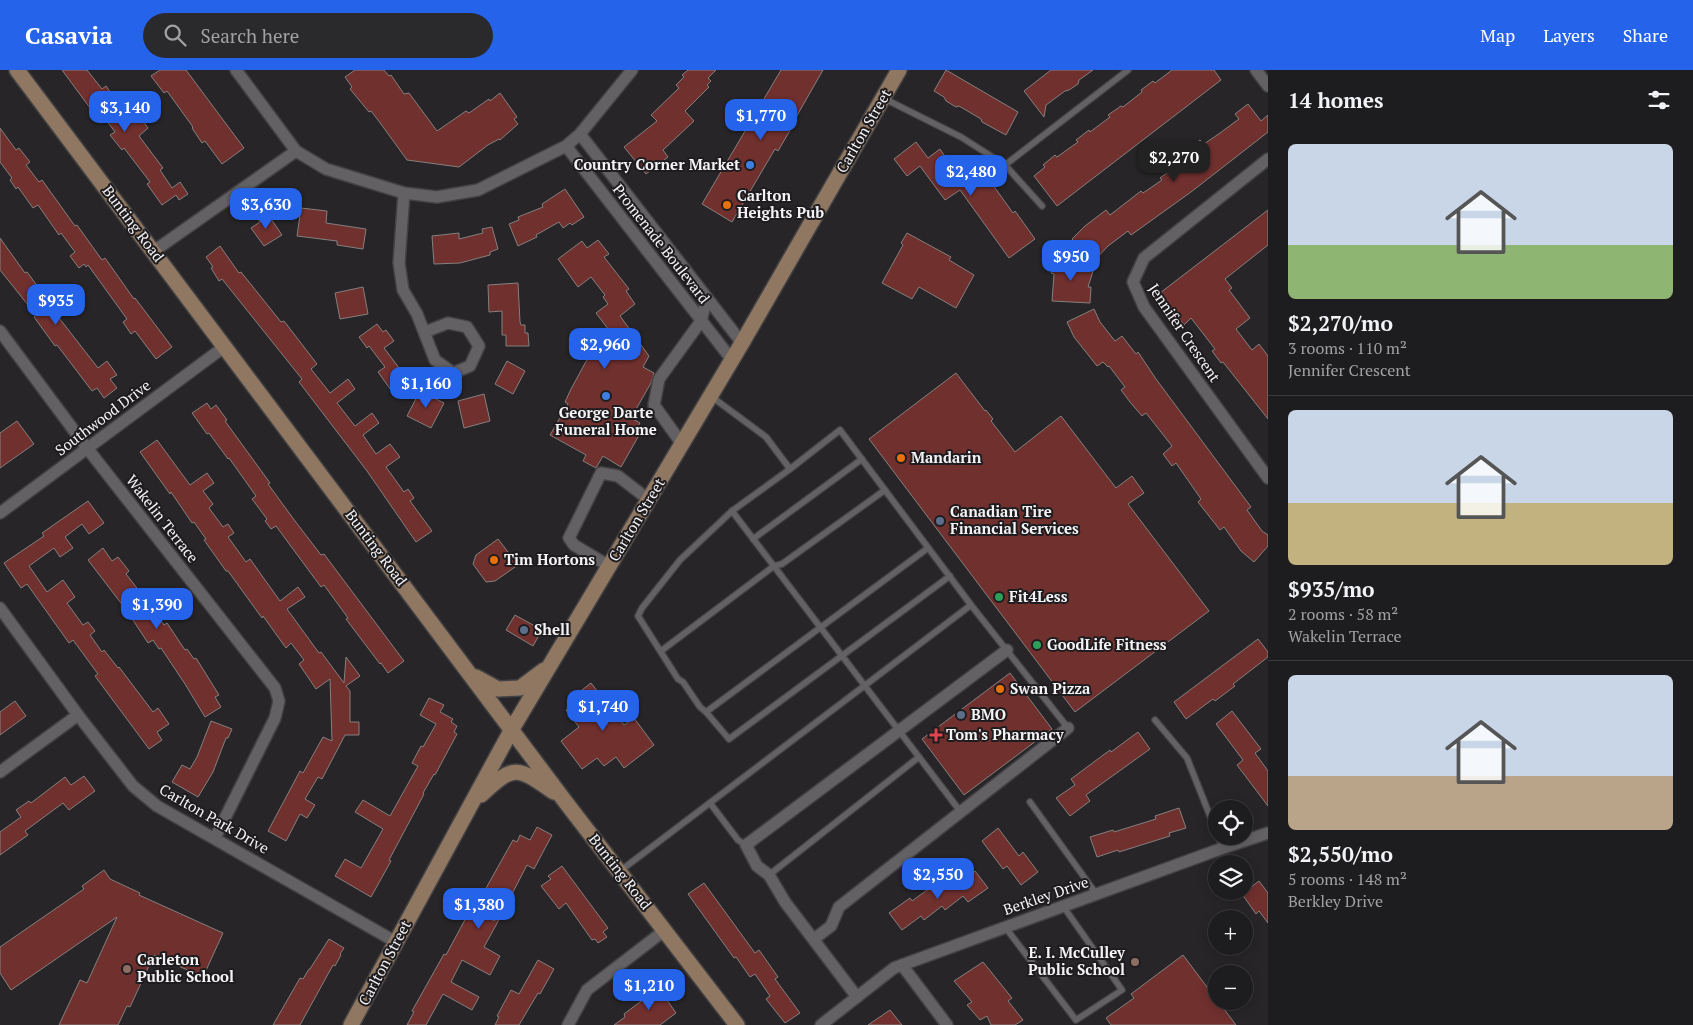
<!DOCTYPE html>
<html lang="en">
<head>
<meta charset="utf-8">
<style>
  :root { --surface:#1d1c1e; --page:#2a292b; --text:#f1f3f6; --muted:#a0a1a4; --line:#3b3a3c; --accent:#2563eb }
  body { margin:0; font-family:"PT Serif",serif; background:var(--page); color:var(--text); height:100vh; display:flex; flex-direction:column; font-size:19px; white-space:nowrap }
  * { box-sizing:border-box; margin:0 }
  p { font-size:16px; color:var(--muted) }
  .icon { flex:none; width:28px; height:28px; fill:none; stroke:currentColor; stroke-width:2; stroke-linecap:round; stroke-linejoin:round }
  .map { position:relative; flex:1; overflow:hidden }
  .drawer { display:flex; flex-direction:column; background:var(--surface); width:425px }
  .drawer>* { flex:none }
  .controls { position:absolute; left:1208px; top:730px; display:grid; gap:10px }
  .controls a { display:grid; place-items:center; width:45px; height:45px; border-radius:50%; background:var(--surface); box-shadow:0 2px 12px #0003,0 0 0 1px var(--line); font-size:25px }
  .price { position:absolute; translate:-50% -42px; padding:0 11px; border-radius:10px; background:var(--accent); color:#fff; font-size:16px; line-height:32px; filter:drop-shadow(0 1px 2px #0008) }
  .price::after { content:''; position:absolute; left:50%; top:30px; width:15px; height:11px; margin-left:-8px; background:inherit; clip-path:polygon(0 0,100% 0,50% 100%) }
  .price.active { background:#222; color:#fff }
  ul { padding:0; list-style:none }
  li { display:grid; align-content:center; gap:10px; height:265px; padding:0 20px }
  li+li { border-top:1px solid var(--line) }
  li span { display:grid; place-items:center; height:155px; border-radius:8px; color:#555 }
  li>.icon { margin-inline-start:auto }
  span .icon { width:90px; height:90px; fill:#fffc; stroke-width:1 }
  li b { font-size:21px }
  h2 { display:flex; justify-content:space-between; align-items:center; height:60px; padding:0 20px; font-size:21px }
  header { display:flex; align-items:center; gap:30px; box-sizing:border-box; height:70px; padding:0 25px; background:var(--accent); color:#fff }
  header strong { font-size:24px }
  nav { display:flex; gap:28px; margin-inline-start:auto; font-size:18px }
  .search { width:350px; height:45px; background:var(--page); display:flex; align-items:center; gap:12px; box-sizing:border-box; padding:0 18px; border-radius:28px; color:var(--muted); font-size:19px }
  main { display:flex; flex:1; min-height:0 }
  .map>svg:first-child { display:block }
  .building { fill:#70302e; stroke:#84807f }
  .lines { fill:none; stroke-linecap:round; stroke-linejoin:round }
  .lane-casing { stroke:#424143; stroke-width:8 }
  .street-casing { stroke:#424143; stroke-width:14 }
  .secondary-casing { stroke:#424143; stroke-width:18 }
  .lane { stroke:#636164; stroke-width:5.5 }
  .street { stroke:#636164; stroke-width:11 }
  .secondary { stroke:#907761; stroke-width:15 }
  .shop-dot { fill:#3f7fe0; stroke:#1e1c1e; stroke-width:2 }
  .food-dot { fill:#e8710a; stroke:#1e1c1e; stroke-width:2 }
  .service-dot { fill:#5c6f8a; stroke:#1e1c1e; stroke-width:2 }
  .leisure-dot { fill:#2e9e5b; stroke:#1e1c1e; stroke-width:2 }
  .health-dot { fill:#e0444e; stroke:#1e1c1e; stroke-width:2 }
  .education-dot { fill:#8d6e63; stroke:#1e1c1e; stroke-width:2 }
  .labels { text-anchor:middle; stroke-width:4; stroke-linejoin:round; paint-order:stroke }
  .street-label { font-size:15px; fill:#f4f3f5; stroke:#1e1c1e }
  .poi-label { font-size:15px; font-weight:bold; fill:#f4f3f5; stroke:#1e1c1e; text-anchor:start }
</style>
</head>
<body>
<header>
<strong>Casavia</strong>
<div class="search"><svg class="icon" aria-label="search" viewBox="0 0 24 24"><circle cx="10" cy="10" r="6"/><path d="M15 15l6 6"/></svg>Search here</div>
<nav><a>Map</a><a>Layers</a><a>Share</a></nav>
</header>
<main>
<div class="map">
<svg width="1268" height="955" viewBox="0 0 1268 955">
  <rect width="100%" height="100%" fill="#272528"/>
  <!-- building -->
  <g class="building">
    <polygon points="62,0 87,0 102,19 106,16 130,50 138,44 148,58 139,66 163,98 160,100 172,118 180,112 188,124 179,130 176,125 162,135 147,114 150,112 124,78 122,80 110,65 115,62 101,43 96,46"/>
    <polygon points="160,0 186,0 244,78 222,94 205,71 202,73 192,58 193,57 167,21 164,23 151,6"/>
    <polygon points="355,0 384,0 389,6 391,5 404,24 409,23 437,61 466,41 469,43 489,29 490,31 500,23 517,47 514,49 518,54 500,70 499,69 488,75 459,97 407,90 378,50 371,41 369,42 350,19 352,17 345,7"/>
    <polygon points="688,0 716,0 708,8 711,11 707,15 709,17 685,41 694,51 663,80 668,87 646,104 624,77 657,51 651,45 679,18 676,15 684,7 682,5"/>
    <polygon points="781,0 823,0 795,49 796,50 778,81 775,79 732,152 702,134"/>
    <polygon points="946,0 1018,42 1006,65 982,52 981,49 959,36 956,37 946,31 944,27 934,21"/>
    <polygon points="1051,0 1093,0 1079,10 1078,14 1069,20 1065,21 1046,35 1044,47 1024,21"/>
    <polygon points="1172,0 1214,0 1221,10 1057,136 1034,106 1045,97 1043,95 1055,85 1057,87 1078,72 1076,70 1089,60 1090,62 1110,47 1108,45 1121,36 1123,37 1142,22 1141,20 1153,11 1155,13"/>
    <polygon points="1248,34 1261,51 1268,45 1268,62 1191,122 1131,165 1128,161 1108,176 1094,191 1072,169 1085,156 1106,140 1110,145 1141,121 1143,123 1162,110 1160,108 1175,97 1170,89 1184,79 1185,81 1200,70 1204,74 1220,63 1239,49 1235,44"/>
    <polygon points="0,58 16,80 19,78 30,92 26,95 39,112 42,110 75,156 77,155 102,190 105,188 134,229 135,228 172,277 156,289 135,261 131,264 123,252 127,249 88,195 86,197 84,194 79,198 70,186 75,182 61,163 59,165 38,135 33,138 18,117 16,119 10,110 12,108 0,92"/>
    <polygon points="916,72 928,88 940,79 948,91 951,89 965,112 980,101 988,112 990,111 1013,143 1015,141 1035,169 1009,188 960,120 945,130 920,96 907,106 894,89"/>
    <polygon points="565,119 584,147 572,155 570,153 563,158 559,152 536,165 537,167 518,176 509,154 519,150 518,147 543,137 542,134"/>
    <polygon points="301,138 327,141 326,153 366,159 363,179 337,175 337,171 297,166"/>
    <polygon points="1268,140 1268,175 1225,209 1232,218 1229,220 1250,248 1236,259 1252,280 1259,274 1268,286 1268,349 1223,292 1221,293 1212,281 1215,279 1191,248 1184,255 1160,223"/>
    <polygon points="267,143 282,165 264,176 251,158 260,152 258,149"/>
    <polygon points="492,157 498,179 490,182 490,185 460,193 434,194 432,166 459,163 459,169 483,163 482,159"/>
    <polygon points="907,163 951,187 949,190 974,205 956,238 919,217 912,229 882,213 903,175 901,173"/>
    <polygon points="0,168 25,203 27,202 44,225 42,226 98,298 107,291 117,305 110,309 117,318 104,328 97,318 92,321 57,275 55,276 34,247 36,245 0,200"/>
    <polygon points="598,170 609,184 604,187 629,219 626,221 635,234 620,246 649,286 643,297 654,303 651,313 631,348 640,353 633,364 638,367 621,397 603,386 596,398 583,391 586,385 550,365 568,334 565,332 571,319 589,286 615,268 596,243 608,234 603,227 605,225 591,207 578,217 558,189 582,171 587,178"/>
    <polygon points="220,176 239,203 241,202 281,252 284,251 317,294 311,299 330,323 348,309 355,319 337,333 355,356 372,343 379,353 363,365 376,384 390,374 400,387 386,397 404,422 408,419 414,428 410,431 432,461 416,472 367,401 299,312 302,309 222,209 219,211 211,198 213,197 206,187"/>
    <polygon points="1056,188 1094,198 1088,217 1091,217 1090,233 1052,231 1054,204 1051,203"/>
    <polygon points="518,213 520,252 521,255 525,255 525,263 528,263 529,276 506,276 506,265 502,265 502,241 489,242 488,215"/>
    <polygon points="363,217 368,244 340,249 335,223"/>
    <polygon points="1094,239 1100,252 1115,271 1122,266 1136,284 1138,282 1156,309 1251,437 1247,440 1262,461 1268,465 1268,476 1254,492 1241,481 1224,457 1220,460 1198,432 1201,429 1176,393 1172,396 1163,384 1172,376 1146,343 1142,346 1130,332 1121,320 1125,317 1109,296 1108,297 1103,292 1097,296 1074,267 1067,252"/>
    <polygon points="377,254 383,262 386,260 394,271 384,278 409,311 393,323 378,302 385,297 369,276 367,278 359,267"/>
    <polygon points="507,291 525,301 513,324 495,314"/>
    <polygon points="956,303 985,341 986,340 993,349 991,351 1015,382 1061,346 1116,418 1132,406 1144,423 1128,434 1209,541 1075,642 869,369"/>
    <polygon points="420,321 444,333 431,358 407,346"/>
    <polygon points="484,324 490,351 464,358 458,331"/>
    <polygon points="207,333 211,339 216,335 227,350 225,351 270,413 268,414 292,447 321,485 324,484 404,591 388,603 381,593 380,594 346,549 348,548 324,515 321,517 276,456 271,459 265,451 267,449 252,429 256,426 229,388 228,389 209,363 207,364 192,343"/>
    <polygon points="17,351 34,374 0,398 0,363"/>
    <polygon points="157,370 190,415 207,403 214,413 203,421 213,434 209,438 223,457 228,454 234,463 228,467 246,492 250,489 280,531 298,517 305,527 287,539 319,583 321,582 344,613 346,587 360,606 346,616 350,621 350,652 359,652 359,665 345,665 322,709 318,707 305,729 315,735 307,748 300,744 286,771 268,761 300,701 303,703 323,667 332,671 330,609 316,619 299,594 304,590 291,573 286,578 263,546 262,548 228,501 226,501 204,470 206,469 194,452 192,453 171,422 170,424 140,382"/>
    <polygon points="88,431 104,453 89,464 82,454 65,467 73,478 60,487 54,478 29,496 47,522 63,510 75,527 67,533 83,555 88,552 95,561 90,565 102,582 104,580 118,598 119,597 153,642 158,638 169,654 157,662 162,670 149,679 95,606 98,604 73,570 69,573 27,514 21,518 4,493 44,466 42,463"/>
    <polygon points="498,469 518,495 495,511 486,512 473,494 476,485"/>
    <polygon points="103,478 112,491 118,487 129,501 126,504 140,522 143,520 153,534 150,536 164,555 167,553 185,580 187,579 194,589 196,588 219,625 215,627 221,637 205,647 185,614 161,578 159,579 153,570 148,573 127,541 88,490"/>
    <polygon points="515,545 542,560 533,576 506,560"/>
    <polygon points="1258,569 1268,582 1268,587 1233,614 1235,616 1215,631 1213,629 1186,649 1174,632"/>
    <polygon points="1010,603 1052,659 964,725 922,669"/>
    <polygon points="591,613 624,655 634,648 654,675 624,698 616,687 604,696 597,688 582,699 561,671 579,657 566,640 573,635 569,630"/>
    <polygon points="429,628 444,635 440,642 453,649 451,652 457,656 454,662 457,664 435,705 434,704 423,723 424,724 414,743 389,790 391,791 371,827 335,806 345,789 361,798 383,759 355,742 363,730 390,746 418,696 412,693 421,676 423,677 436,654 420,645"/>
    <polygon points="15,631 26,646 0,665 0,642"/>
    <polygon points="1232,641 1261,679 1255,683 1268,701 1268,736 1237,695 1243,690 1216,654"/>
    <polygon points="211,651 232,659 228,668 226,668 213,702 198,727 172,712 182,695 190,699 197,687"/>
    <polygon points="1138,662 1150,679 1086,725 1090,731 1070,746 1056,728 1075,715 1071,709 1110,680 1111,682"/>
    <polygon points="84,706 95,721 69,740 63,733 25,761 28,765 0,785 0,762 21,747 16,740 29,731 31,733 65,707 71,715"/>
    <polygon points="1179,738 1186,758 1169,763 1170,766 1119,782 1118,780 1097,787 1090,767 1113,760 1114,762 1156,749 1155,746"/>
    <polygon points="537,757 552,765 534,799 527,795 512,824 504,820 489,848 494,851 501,846 484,877 500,886 490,905 462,890 451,912 479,927 472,940 443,924 426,955 407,955 414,942 412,941 444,884 446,885 482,818 485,820 513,770 517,772 520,765 530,770"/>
    <polygon points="998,758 1019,786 1023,782 1038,802 1021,815 1007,796 1003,799 982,771"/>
    <polygon points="562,796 608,858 603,862 607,867 598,873 595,869 592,870 566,833 559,839 541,816 551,809 548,806"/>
    <polygon points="104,800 110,809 140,823 139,825 223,863 203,907 154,885 130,937 127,936 118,955 59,955 80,910 87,913 117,847 11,920 0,903 0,877 84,819 82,816"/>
    <polygon points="975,801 988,818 968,832 963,826 945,840 942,836 924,850 921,846 902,860 889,843 910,828 912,831 930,818 933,822 952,808 957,815"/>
    <polygon points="1259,811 1268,823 1268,853 1259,841 1256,844 1242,824"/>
    <polygon points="704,813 755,883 759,880 778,907 775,909 800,943 785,953 766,929 770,926 755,904 750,907 736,887 734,888 688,824"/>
    <polygon points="329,869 344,878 340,884 341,885 335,896 333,895 300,955 273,955 300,908 303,909 309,899 310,899"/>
    <polygon points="1183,885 1216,929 1216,931 1218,931 1236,955 1111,955 1106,948 1134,928 1131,924"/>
    <polygon points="538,890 554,899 540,924 538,923 519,955 495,955 499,947 497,946 511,920 519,924"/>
    <polygon points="983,892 1012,928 1008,931 1023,950 1015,955 991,955 987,946 980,950 967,935 972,932 954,911"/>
    <polygon points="658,917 676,943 660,955 614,955 625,947 624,944 644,929 643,927"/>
    <polygon points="890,940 902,955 868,955"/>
  </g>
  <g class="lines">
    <defs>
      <g id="lane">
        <polyline points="883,28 961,67 1005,95 1042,136"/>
        <polyline points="1005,95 1128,0"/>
        <polyline points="790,399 732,441 960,741"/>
        <polyline points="732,441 680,490 642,538 638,546 678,609 683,612 700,637 706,642 729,669 950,506"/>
        <polyline points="753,469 862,389"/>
        <polyline points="971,535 1068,658"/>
        <polyline points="661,581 774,496 782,494 885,420"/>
        <polyline points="706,642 928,478"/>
        <polyline points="1155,650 1187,688 1216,761"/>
        <polyline points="1030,732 1097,825"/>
        <polyline points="710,733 738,770 746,775"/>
        <polyline points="1218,766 1223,778"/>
        <polyline points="620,801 971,535 840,360 790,399 766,367 712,327"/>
        <polyline points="769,805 919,687"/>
        <polyline points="1005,857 1076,950 1122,920 1063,836"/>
      </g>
      <g id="street">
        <polyline points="236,0 296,81 326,99 404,123 437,127 478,120 566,76 580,64 632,0"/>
        <polyline points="1256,0 1268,16"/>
        <polyline points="580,64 742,273"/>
        <polyline points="566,76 732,290"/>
        <polyline points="1268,89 1144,188 1133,212 1144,237 1268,408"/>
        <polyline points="404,123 399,193 403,220 417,244 435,290 453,303 470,296 479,276 467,257 448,253 425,262"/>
        <polyline points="154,181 296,81"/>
        <polyline points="0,261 87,378 275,618 279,631 275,648 215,768"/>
        <polyline points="682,374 654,335 659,309 701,251 707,228"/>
        <polyline points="0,443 224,277"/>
        <polyline points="609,496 574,475 569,468 601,403 618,406 649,430"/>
        <polyline points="0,538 78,645 133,716 157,736 396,872"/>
        <polyline points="0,702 78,645"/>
        <polyline points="814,869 831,856 839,837 1068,658"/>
        <polyline points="902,895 947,955"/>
        <polyline points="857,927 785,832 769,805 757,796 746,775 1007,580"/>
        <polyline points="568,955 587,920 665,860"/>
        <polyline points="821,955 894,898 902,895 1223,778 1268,763"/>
      </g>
      <g id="secondary">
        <polyline points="17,0 564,730 737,955"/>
        <polyline points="476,607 498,619 520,618 544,600"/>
        <path d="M481 725C515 693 517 697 554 722"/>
        <polyline points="351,955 512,659 742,273 899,0"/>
      </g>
    </defs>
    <!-- lane casing -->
    <use href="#lane" class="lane-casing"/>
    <!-- street casing -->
    <use href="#street" class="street-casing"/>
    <!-- secondary casing -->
    <use href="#secondary" class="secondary-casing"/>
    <!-- lane -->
    <use href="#lane" class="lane"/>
    <!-- street -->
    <use href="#street" class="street"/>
    <!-- secondary -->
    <use href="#secondary" class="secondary"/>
  </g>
  <!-- markers -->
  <g class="shop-dot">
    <circle cx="750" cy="95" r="5"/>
    <circle cx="606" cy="326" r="5"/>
  </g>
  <g class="food-dot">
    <circle cx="727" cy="135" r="5"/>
    <circle cx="901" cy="388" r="5"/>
    <circle cx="494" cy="490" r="5"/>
    <circle cx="1000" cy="619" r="5"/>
  </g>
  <g class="service-dot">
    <circle cx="940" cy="451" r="5"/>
    <circle cx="524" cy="560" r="5"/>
    <circle cx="961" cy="645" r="5"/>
  </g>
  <g class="leisure-dot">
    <circle cx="999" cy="527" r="5"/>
    <circle cx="1037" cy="575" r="5"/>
  </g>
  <path class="health-dot" d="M933.5 657.5h5v5h5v5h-5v5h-5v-5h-5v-5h5z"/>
  <g class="education-dot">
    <circle cx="1135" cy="892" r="5"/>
    <circle cx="127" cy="899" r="5"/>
  </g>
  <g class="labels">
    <!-- street labels -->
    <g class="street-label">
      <text transform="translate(864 61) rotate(-60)" y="5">Carlton Street</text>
      <text transform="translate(133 154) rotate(53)" y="5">Bunting Road</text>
      <text transform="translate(661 174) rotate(52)" y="5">Promenade Boulevard</text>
      <text transform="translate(1184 263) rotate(56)" y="5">Jennifer Crescent</text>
      <text transform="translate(103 348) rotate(-37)" y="5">Southwood Drive</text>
      <text transform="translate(162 449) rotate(52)" y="5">Wakelin Terrace</text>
      <text transform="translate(637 450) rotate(-59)" y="5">Carlton Street</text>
      <text transform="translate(376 478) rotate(53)" y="5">Bunting Road</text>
      <text transform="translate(214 749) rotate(30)" y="5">Carlton Park Drive</text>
      <text transform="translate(620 802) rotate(52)" y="5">Bunting Road</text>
      <text transform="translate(1046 826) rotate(-19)" y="5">Berkley Drive</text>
      <text transform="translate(385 893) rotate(-62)" y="5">Carlton Street</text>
    </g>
    <!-- poi labels -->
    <g class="poi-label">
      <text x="740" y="100" text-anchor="end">Country Corner Market</text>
      <text x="737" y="131">Carlton<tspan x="737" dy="17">Heights Pub</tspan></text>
      <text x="606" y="348" text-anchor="middle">George Darte<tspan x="606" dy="17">Funeral Home</tspan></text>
      <text x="911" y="393">Mandarin</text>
      <text x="950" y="447">Canadian Tire<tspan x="950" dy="17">Financial Services</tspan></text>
      <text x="504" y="495">Tim Hortons</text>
      <text x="1009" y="532">Fit4Less</text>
      <text x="534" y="565">Shell</text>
      <text x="1047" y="580">GoodLife Fitness</text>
      <text x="1010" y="624">Swan Pizza</text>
      <text x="971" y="650">BMO</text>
      <text x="946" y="670">Tom's Pharmacy</text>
      <text x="1125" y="888" text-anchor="end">E. I. McCulley<tspan x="1125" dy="17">Public School</tspan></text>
      <text x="137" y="895">Carleton<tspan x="137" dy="17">Public School</tspan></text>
    </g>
  </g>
</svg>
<div class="controls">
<a><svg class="icon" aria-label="locate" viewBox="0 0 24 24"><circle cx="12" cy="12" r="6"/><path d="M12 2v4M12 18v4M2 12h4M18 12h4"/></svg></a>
<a><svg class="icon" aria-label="layers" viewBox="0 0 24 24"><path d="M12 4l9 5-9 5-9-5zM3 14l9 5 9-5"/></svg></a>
<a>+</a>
<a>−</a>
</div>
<b class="price" style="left:125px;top:63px">$3,140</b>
<b class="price" style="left:761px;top:71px">$1,770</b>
<b class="price active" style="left:1174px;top:113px">$2,270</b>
<b class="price" style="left:971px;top:127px">$2,480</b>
<b class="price" style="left:266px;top:160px">$3,630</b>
<b class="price" style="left:1071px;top:212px">$950</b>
<b class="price" style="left:56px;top:256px">$935</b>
<b class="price" style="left:605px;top:300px">$2,960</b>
<b class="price" style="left:426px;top:339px">$1,160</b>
<b class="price" style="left:157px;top:560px">$1,390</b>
<b class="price" style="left:603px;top:662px">$1,740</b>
<b class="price" style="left:938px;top:830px">$2,550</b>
<b class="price" style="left:479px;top:860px">$1,380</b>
<b class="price" style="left:649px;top:941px">$1,210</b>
</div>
<section class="drawer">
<h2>14 homes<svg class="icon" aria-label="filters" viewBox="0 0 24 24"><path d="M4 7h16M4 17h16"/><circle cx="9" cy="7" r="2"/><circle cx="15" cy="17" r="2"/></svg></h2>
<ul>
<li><span style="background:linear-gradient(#c9d6e8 65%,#8fb573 0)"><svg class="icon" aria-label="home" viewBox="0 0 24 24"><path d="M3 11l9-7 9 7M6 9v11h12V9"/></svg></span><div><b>$2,270/mo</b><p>3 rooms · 110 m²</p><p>Jennifer Crescent</p></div></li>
<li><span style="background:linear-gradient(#c9d6e8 60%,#c2b280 0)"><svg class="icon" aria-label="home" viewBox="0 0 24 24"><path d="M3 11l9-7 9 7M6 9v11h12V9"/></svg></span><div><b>$935/mo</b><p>2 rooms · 58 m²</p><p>Wakelin Terrace</p></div></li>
<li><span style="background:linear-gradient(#c9d6e8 65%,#b9a48a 0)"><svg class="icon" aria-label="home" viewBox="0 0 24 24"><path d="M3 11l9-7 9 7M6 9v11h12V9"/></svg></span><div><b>$2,550/mo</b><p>5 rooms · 148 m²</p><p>Berkley Drive</p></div></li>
</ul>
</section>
</main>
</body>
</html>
